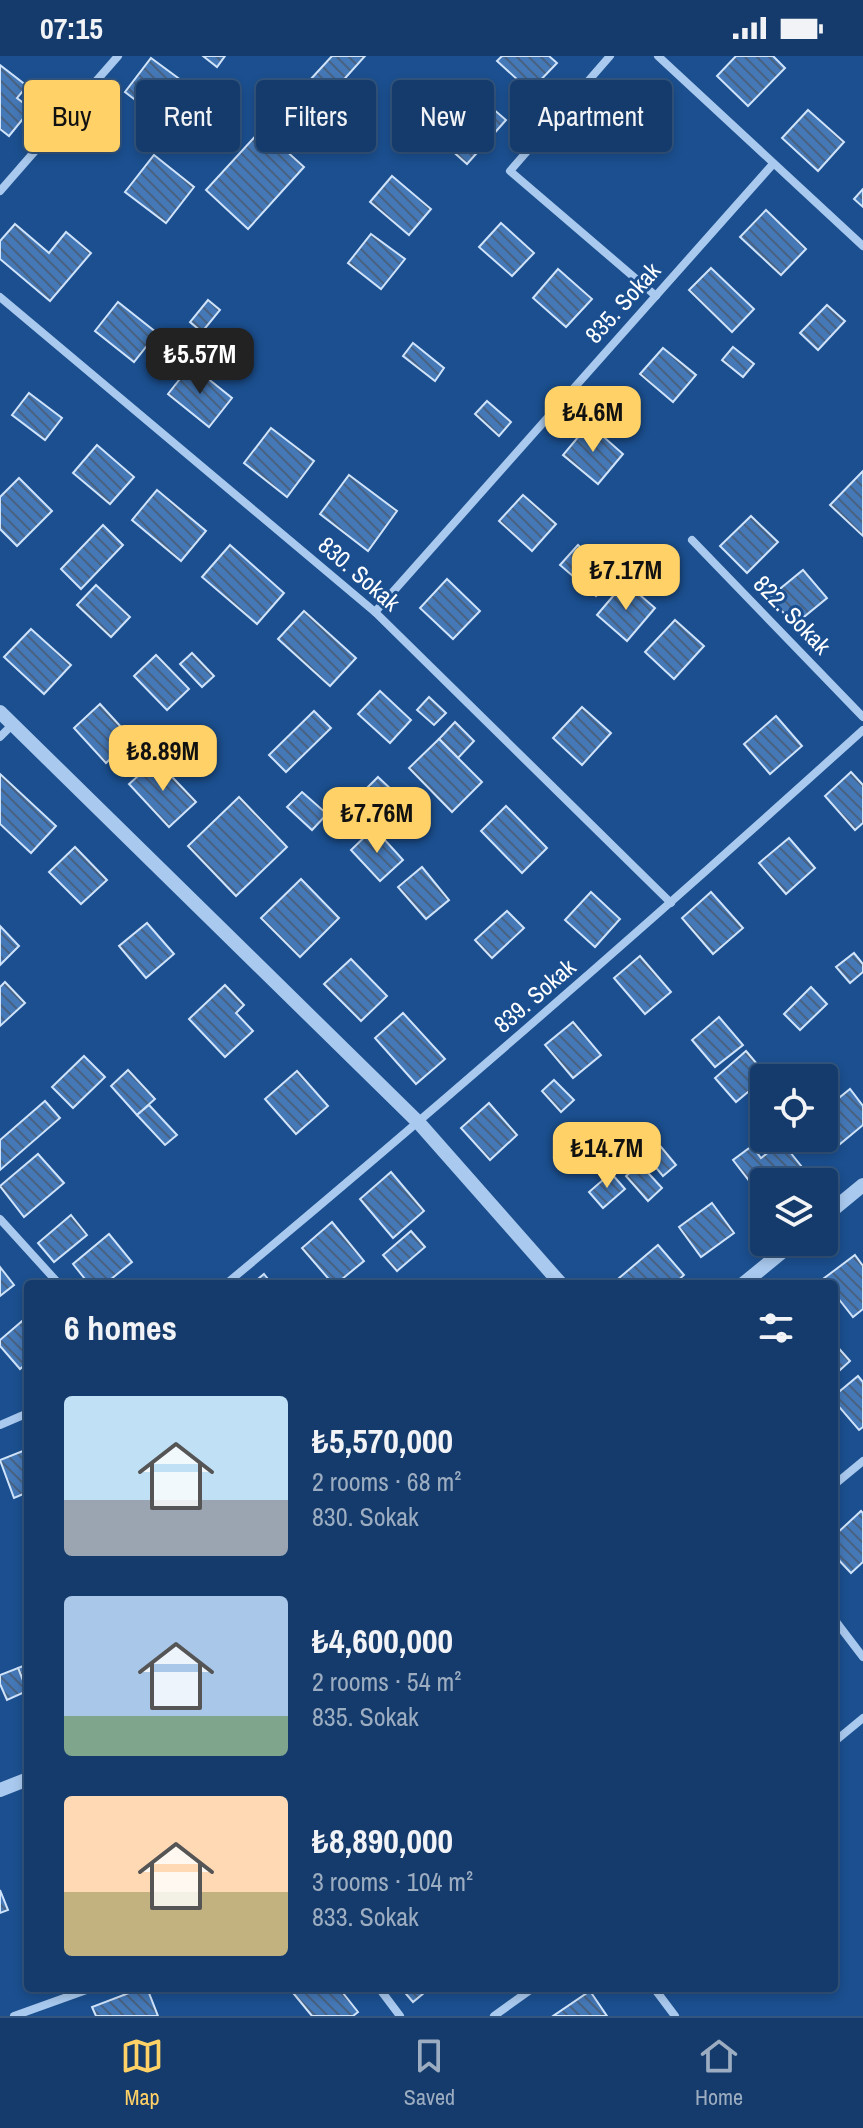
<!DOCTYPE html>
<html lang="en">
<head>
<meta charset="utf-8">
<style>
  :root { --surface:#143b6b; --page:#1d4271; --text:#f1f3f6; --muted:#9dadc1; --line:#33557e; --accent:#ffd166 }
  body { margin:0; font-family:"Archivo Narrow",sans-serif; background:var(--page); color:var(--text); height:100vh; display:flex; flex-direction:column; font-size:30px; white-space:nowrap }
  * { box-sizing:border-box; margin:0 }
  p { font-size:26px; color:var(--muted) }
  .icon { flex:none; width:44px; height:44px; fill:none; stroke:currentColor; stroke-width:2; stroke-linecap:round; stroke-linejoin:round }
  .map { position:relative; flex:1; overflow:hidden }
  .panel { position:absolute; left:24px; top:1224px; width:814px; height:712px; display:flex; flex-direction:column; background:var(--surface); border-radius:8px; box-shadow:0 4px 12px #0003,0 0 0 2px var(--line) }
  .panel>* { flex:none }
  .hud { position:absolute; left:24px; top:24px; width:816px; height:72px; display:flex; gap:16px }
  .tools { position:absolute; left:750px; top:1008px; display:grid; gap:16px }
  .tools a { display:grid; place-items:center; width:88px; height:88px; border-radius:8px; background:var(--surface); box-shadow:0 4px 12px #0003,0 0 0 2px var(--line); font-size:40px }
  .price { position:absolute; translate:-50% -68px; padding:0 18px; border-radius:16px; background:var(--accent); color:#111; font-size:26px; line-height:52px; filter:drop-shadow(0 2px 4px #0008) }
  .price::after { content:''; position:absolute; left:50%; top:48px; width:24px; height:18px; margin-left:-12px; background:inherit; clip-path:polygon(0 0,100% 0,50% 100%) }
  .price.on { background:#222; color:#fff }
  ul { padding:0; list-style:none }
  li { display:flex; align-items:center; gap:24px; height:200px; padding:0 40px }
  li span { display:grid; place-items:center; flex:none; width:224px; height:160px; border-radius:8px; color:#555 }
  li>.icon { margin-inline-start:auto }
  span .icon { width:96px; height:96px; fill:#fffc; stroke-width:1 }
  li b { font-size:34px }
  h2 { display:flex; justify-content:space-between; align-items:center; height:96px; padding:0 40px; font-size:34px }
  .chip { padding:0 28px; border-radius:8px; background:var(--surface); box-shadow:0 4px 12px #0003,0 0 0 2px var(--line); font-size:28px; line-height:72px }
  .chip.on { background:var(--accent); color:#111 }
  .status { display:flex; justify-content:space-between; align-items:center; height:56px; padding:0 40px; background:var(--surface); direction:ltr }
  .status svg { height:22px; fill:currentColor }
  .menu { display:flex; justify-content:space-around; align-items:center; height:112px; border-top:2px solid var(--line); background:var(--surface); font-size:22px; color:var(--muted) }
  .menu a { display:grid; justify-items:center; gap:4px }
  .menu .on { color:var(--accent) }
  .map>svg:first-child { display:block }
  .building { fill:url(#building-back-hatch); stroke:#cfe3fa; stroke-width:2 }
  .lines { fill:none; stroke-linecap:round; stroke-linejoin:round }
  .minor { stroke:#a9c9ee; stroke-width:8 }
  .tertiary { stroke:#a9c9ee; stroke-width:14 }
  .labels { text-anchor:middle; stroke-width:6; stroke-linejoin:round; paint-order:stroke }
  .street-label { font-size:24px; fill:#fff; stroke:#1b4f8f }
</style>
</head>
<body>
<div class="status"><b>07:15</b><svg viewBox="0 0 49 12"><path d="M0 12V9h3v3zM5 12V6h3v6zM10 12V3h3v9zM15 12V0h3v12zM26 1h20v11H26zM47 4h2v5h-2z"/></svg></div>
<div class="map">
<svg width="863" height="1960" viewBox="0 0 863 1960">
  <defs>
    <pattern id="building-back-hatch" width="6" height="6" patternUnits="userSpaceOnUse" patternTransform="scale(2)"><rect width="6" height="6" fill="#4478b7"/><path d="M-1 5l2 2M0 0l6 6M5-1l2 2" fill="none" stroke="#486282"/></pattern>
  </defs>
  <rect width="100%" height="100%" fill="#1b4f8f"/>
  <!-- building -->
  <g class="building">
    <polygon points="203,0 225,0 217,11"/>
    <polygon points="332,0 365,0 329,40 310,24"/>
    <polygon points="502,0 549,0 557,7 530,35 497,5"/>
    <polygon points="736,0 773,0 785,12 748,50 717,20"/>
    <polygon points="151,2 193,33 167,68 125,36"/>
    <polygon points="0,9 27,30 17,42 31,53 9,80 0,73"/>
    <polygon points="470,33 506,64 467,108 432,77"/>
    <polygon points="808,54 844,86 818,115 782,82"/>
    <polygon points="262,73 304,111 248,173 206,134"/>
    <polygon points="154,99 194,131 166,167 125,136"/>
    <polygon points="392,120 431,153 409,179 370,146"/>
    <polygon points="863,133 863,151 854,143"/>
    <polygon points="766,154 806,193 781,219 740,181"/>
    <polygon points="501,167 534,197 512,220 479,191"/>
    <polygon points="15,168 49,197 66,176 91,197 50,245 0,203 0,185"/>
    <polygon points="371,178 405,203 381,233 348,207"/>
    <polygon points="711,212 754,253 732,276 689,234"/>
    <polygon points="558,213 592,243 566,271 533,242"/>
    <polygon points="208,244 220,254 202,276 190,266"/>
    <polygon points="118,246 157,277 134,306 95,275"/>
    <polygon points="827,249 845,265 818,294 800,277"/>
    <polygon points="413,287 444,312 435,325 403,300"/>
    <polygon points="733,291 754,308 743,321 722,304"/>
    <polygon points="663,292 696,319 673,346 640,318"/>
    <polygon points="191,309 232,342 209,371 168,338"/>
    <polygon points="29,337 62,362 45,384 12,359"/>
    <polygon points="487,345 511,366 499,380 475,358"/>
    <polygon points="589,368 623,398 598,428 563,399"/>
    <polygon points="271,372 314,405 287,441 244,407"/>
    <polygon points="97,389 134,421 110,448 73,417"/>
    <polygon points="863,415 863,480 830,449"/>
    <polygon points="349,419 397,455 368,495 320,458"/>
    <polygon points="19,422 52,455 17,490 0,473 0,441"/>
    <polygon points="157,434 206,475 181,505 132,464"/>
    <polygon points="523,439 556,468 532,495 499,465"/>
    <polygon points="751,460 778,486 747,517 720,490"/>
    <polygon points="103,469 123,489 81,533 61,513"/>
    <polygon points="230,489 284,537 257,568 202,521"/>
    <polygon points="578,489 614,521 596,540 560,509"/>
    <polygon points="803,514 827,542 794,569 770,541"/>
    <polygon points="447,523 480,555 453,583 420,552"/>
    <polygon points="625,526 655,552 627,585 597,559"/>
    <polygon points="96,529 130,561 111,581 77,549"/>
    <polygon points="304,555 356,602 330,630 278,583"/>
    <polygon points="675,564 704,590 674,623 645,596"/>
    <polygon points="31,573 71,609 44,638 4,601"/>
    <polygon points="192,597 214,620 202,631 180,608"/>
    <polygon points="156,599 189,633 167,654 134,620"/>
    <polygon points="380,635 411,664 390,687 358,658"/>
    <polygon points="429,641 446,657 434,669 417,654"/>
    <polygon points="100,648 132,683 106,707 74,672"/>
    <polygon points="582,651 611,677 582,709 553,682"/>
    <polygon points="314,655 331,672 286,716 269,699"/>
    <polygon points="776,660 802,690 770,718 744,688"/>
    <polygon points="455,666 474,685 458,702 439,683"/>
    <polygon points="439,683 482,726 452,756 409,712"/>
    <polygon points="156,704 196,746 169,771 129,728"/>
    <polygon points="851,716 863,729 863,767 855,774 825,740"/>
    <polygon points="0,718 56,770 31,797 0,768"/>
    <polygon points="378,721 394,736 356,773 341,758"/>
    <polygon points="302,736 327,758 312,774 287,751"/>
    <polygon points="239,741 287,791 236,840 188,790"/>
    <polygon points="506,750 547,792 522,817 481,775"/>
    <polygon points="374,772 403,804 380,825 351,794"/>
    <polygon points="789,782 815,812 786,838 759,807"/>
    <polygon points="75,791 107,824 81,848 49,816"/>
    <polygon points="422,811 449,844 426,863 398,831"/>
    <polygon points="301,823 339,862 300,901 261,862"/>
    <polygon points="591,836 620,863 595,891 565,864"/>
    <polygon points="711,836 743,872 713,898 682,862"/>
    <polygon points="507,855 524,872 492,902 475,884"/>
    <polygon points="147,867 174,898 146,922 119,890"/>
    <polygon points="0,870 19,890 0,909"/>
    <polygon points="854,897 863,908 863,916 850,927 836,911"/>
    <polygon points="640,900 671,936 645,958 614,922"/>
    <polygon points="351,903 387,940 361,965 324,928"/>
    <polygon points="5,926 25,947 0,970 0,931"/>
    <polygon points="225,929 244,949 236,957 253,975 225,1001 189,963"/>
    <polygon points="811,931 827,948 800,974 784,958"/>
    <polygon points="403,957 445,1003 416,1028 375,982"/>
    <polygon points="719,961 743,989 715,1011 692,984"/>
    <polygon points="573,966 601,999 573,1022 545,989"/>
    <polygon points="746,995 767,1020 736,1046 715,1022"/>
    <polygon points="84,1000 105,1021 73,1052 52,1031"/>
    <polygon points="128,1014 155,1043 137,1059 111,1030"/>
    <polygon points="297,1015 328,1050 296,1078 265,1043"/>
    <polygon points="554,1024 574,1044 561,1056 542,1035"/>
    <polygon points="831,1029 840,1041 850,1033 863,1050 863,1069 840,1088 824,1069 824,1035"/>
    <polygon points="45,1045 60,1062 0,1114 0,1084"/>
    <polygon points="489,1047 517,1079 490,1104 461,1072"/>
    <polygon points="149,1049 177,1079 165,1089 137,1059"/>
    <polygon points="782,1086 806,1116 793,1126 764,1126 764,1144 733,1104 752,1090 761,1102"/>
    <polygon points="661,1091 676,1109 663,1120 648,1102"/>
    <polygon points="38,1098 64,1127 24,1161 0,1130"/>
    <polygon points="640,1108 662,1132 648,1145 626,1120"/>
    <polygon points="391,1116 424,1155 393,1182 360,1143"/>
    <polygon points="611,1117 625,1133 603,1152 589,1136"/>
    <polygon points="712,1147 734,1177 701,1201 679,1171"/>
    <polygon points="71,1159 87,1179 54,1206 38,1187"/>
    <polygon points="332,1166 364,1205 336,1228 333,1228 302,1192"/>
    <polygon points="411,1175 425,1191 397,1215 383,1199"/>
    <polygon points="109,1178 132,1206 105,1228 89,1228 73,1208"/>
    <polygon points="658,1189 684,1219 674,1228 612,1228"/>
    <polygon points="855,1199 863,1210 863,1253 853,1261 834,1237 834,1228 827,1228 823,1223"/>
    <polygon points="0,1211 14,1229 0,1240"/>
    <polygon points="264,1218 272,1228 252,1228"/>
    <polygon points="28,1260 28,1306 20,1313 0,1290 0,1284"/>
    <polygon points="834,1287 850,1305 840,1314 834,1307"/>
    <polygon points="858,1320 863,1326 863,1371 859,1374 834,1345 834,1340"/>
    <polygon points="28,1393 28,1436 14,1442 0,1404"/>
    <polygon points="861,1455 863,1457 863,1506 851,1517 834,1499 834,1480"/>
    <polygon points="28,1608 28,1638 18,1612"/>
    <polygon points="18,1612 27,1635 7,1644 0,1628 0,1619"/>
    <polygon points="0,1834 8,1854 0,1857"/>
    <polygon points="142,1932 147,1932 158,1960 96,1960 92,1951"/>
    <polygon points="301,1932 339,1932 358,1956 353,1960 312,1960 294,1938"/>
    <polygon points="401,1932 430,1932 413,1946"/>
    <polygon points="590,1935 607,1960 553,1960"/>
  </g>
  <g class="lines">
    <!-- minor -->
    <g class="minor">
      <polyline points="610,0 510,115 656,240"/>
      <polyline points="658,0 863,190"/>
      <polyline points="0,135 118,0"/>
      <polyline points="0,241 375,556 671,847"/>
      <polyline points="692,484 863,661"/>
      <polyline points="375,556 773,108"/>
      <polyline points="0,681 12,669"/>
      <polyline points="0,1163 59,1228"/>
      <path d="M226 1228C442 1048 654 863 863 674"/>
      <polyline points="0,1369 28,1357"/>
      <polyline points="834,1429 863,1405"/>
      <polyline points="834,1563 863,1601"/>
      <polyline points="834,1686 863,1662"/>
      <polyline points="379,1932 400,1960"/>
      <polyline points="654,1932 675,1960"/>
      <polyline points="14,1960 92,1932"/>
      <polyline points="494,1960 533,1932"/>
    </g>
    <!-- tertiary -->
    <g class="tertiary">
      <polyline points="0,656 419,1067 561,1228"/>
      <polyline points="824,1161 863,1129"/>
      <polyline points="743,1228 794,1186"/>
      <polyline points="0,1734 28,1723"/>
    </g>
  </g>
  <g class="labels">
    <!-- street labels -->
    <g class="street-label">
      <text transform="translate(623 247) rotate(-48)" y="8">835. Sokak</text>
      <text transform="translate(359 518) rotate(41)" y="8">830. Sokak</text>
      <text transform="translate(792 559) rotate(46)" y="8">822. Sokak</text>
      <text transform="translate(535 940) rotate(-41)" y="8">839. Sokak</text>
    </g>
  </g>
</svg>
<div class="tools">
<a><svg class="icon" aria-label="locate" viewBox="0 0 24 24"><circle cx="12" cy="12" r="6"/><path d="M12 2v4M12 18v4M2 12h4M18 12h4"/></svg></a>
<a><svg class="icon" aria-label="layers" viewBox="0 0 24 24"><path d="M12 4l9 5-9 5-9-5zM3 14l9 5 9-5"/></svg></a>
</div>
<b class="price on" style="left:200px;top:340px">₺5.57M</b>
<b class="price" style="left:593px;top:398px">₺4.6M</b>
<b class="price" style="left:626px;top:556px">₺7.17M</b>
<b class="price" style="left:163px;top:737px">₺8.89M</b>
<b class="price" style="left:377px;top:799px">₺7.76M</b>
<b class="price" style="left:607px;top:1134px">₺14.7M</b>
<div class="hud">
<a class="chip on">Buy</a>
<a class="chip">Rent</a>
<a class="chip">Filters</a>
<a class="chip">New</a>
<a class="chip">Apartment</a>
</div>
<section class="panel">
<h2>6 homes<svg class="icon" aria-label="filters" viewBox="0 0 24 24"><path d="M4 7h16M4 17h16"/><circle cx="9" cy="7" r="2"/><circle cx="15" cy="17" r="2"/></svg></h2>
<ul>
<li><span style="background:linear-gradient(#bfe0f5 65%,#9aa5b1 0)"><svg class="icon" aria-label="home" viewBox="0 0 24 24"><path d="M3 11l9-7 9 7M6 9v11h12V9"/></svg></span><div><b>₺5,570,000</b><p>2 rooms · 68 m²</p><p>830. Sokak</p></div></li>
<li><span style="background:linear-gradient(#a9c7e8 75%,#7fa58c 0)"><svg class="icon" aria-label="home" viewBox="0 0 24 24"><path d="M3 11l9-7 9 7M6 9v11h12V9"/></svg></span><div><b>₺4,600,000</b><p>2 rooms · 54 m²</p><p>835. Sokak</p></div></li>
<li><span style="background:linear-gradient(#ffd9b3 60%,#c2b280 0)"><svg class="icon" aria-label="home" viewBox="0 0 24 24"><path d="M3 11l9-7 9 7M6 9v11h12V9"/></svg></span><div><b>₺8,890,000</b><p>3 rooms · 104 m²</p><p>833. Sokak</p></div></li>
</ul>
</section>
</div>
<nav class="menu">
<a class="on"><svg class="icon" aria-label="map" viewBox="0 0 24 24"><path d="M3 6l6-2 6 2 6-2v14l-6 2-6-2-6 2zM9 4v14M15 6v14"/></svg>Map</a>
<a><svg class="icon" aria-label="saved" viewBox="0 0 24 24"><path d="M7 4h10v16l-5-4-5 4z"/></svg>Saved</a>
<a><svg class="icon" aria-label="home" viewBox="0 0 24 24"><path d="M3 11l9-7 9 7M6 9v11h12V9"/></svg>Home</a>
</nav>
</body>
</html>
